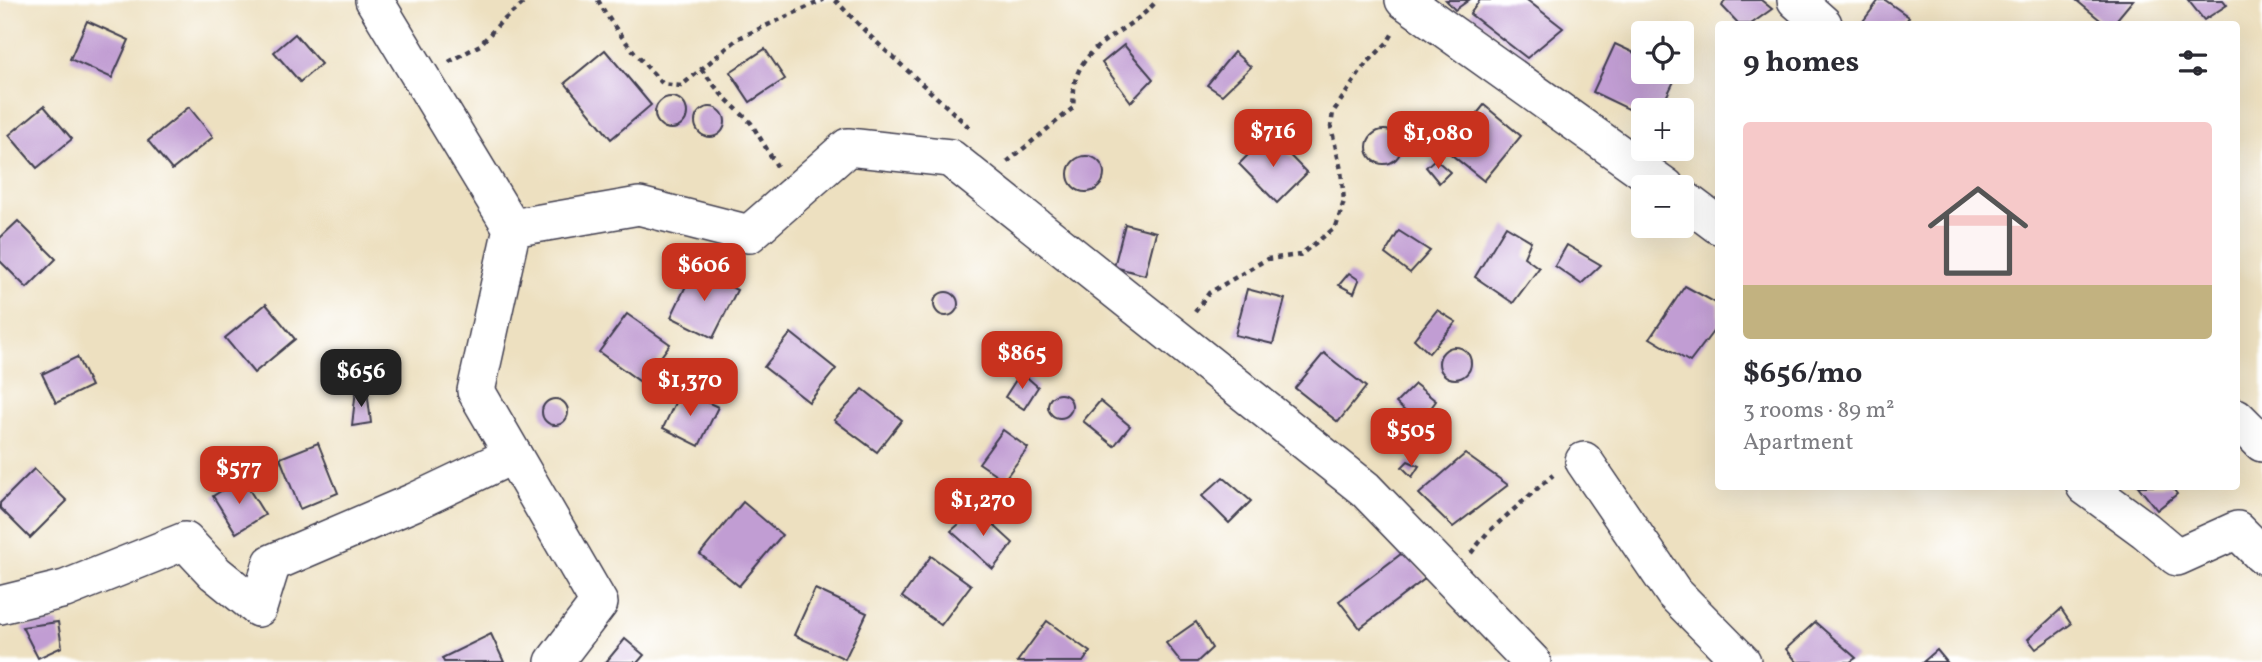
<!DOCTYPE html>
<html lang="en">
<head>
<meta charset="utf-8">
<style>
  :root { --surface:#fff; --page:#f7f7f7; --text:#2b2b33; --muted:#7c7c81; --accent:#c8321e }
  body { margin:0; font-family:Vollkorn,serif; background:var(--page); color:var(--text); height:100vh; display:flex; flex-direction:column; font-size:26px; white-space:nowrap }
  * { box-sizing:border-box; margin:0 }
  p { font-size:23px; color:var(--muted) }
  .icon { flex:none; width:38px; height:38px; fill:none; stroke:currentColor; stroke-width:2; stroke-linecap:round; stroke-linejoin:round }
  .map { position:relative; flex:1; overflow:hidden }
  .drawer { position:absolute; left:1715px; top:21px; width:525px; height:469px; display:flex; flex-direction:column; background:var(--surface); border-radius:7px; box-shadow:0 7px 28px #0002 }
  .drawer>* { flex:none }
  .buttons { position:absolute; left:1631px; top:21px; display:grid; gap:14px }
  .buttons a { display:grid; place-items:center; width:63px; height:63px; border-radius:7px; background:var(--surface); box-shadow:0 7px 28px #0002; font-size:35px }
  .price { position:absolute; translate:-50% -60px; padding:0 16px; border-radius:14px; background:var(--accent); color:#fff; font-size:23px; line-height:46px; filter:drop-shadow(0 2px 4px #0008) }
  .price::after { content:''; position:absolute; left:50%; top:42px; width:21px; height:16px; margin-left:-10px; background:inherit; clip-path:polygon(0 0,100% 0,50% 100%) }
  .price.selected { background:#222; color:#fff }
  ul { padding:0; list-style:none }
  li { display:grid; align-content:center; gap:14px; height:371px; padding:0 28px }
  li span { display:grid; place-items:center; height:217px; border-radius:7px; color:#555 }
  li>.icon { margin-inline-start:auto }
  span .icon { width:126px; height:126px; fill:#fffc; stroke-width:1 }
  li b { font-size:30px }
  h2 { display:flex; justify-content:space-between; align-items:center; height:84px; padding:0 28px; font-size:30px }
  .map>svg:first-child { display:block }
  .building { fill:#c19dd3 }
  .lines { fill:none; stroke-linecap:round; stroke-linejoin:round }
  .minor-casing { stroke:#403e4f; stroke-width:40 }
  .path { stroke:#403e4f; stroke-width:4.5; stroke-dasharray:5 5; stroke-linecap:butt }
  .minor { stroke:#fff; stroke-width:37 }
</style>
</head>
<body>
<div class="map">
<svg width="2262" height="662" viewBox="0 0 2262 662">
  <rect width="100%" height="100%" fill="#fff"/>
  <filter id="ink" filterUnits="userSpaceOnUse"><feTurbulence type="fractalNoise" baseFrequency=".0143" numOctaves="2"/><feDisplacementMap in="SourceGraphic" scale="14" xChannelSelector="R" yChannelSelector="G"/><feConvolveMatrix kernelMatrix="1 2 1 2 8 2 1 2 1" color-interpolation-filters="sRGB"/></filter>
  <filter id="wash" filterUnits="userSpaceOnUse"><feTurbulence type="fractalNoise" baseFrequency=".00686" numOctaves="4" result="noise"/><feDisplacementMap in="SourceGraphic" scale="28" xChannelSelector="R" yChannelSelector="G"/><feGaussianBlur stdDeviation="1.57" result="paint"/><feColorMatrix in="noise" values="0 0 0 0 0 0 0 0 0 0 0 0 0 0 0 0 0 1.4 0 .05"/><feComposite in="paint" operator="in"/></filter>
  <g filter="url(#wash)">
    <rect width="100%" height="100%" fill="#ede0c0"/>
    <g id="blocks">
      <!-- building -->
      <g class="building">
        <polygon points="1446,0 1469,0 1455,10"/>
        <polygon points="1480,0 1527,0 1563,28 1527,58 1470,14"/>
        <polygon points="1725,0 1761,0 1772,9 1751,24 1739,24 1722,6"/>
        <polygon points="1879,0 1885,0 1909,17 1904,24 1861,24"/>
        <polygon points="2076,0 2133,0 2113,24 2105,24"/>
        <polygon points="2188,0 2223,0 2227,5 2204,20"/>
        <polygon points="87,21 129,40 112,78 70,59"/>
        <polygon points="295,34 321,64 300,82 274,52"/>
        <polygon points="1615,44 1643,57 1643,72 1678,73 1660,110 1643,110 1643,116 1593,92"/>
        <polygon points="1124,45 1153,79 1131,102 1102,63"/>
        <polygon points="765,49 785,79 750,102 730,72"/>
        <polygon points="605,50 651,105 611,139 565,83"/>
        <polygon points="1234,52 1251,67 1222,95 1207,85"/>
        <circle cx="671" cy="113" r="16"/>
        <polygon points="1484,105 1521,136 1484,181 1447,151"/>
        <polygon points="44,106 72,139 37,168 9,135"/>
        <polygon points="189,107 213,137 172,170 148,141"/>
        <circle cx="710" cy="122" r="15"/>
        <circle cx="1384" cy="147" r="17"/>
        <polygon points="1269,134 1307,173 1277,203 1239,164"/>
        <circle cx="1086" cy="174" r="18"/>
        <polygon points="1435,159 1450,172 1439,183 1426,167"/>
        <polygon points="18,221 56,259 27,288 0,261 0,238"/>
        <polygon points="1125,224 1156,232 1145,275 1114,267"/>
        <polygon points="1506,226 1531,241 1524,257 1539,268 1513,303 1475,277"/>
        <polygon points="1399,231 1430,251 1410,273 1385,254"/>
        <polygon points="1567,245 1601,265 1581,284 1555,266"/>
        <polygon points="694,269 737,290 713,338 671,317"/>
        <polygon points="1349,273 1359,280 1354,293 1339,285"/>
        <polygon points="1685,286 1718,304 1718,325 1690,362 1650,338"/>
        <polygon points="1247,289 1285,299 1273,344 1235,335"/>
        <circle cx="946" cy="304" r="12"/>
        <polygon points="266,304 295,339 254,373 225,338"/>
        <polygon points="1437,310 1456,322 1429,353 1414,339"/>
        <polygon points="627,314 670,344 642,383 599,352"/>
        <polygon points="791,333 836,369 809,402 764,367"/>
        <circle cx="1455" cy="363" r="16"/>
        <polygon points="1324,353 1366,387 1338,422 1295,388"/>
        <polygon points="77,357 91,386 56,403 42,374"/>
        <polygon points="1021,372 1038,387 1024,409 1005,397"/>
        <polygon points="1415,384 1436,401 1419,424 1396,403"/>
        <polygon points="356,389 367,390 371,423 352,426"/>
        <polygon points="863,389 902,420 877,452 834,420"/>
        <polygon points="681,390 718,407 699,446 663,428"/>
        <circle cx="1060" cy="406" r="12"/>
        <circle cx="555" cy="412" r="13"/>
        <polygon points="1100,401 1130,426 1114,446 1083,421"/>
        <polygon points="1003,430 1028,448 1004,480 979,463"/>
        <polygon points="318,443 338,493 300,509 280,458"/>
        <polygon points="1465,454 1508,485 1453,527 1419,494"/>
        <polygon points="1408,461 1419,466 1412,477 1402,467"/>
        <polygon points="34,469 67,501 30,538 0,508 0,503"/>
        <polygon points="1223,477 1251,501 1229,523 1202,496"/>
        <polygon points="242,478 265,515 236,533 213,496"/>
        <polygon points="2138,486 2171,486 2177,494 2157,510"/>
        <polygon points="743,502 782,535 739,586 700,554"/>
        <polygon points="976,509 1013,543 993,569 951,531"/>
        <polygon points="1405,551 1426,578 1360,628 1339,601"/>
        <polygon points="931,556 971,585 941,625 902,597"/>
        <polygon points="815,589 867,613 845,659 794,635"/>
        <polygon points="2061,609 2071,624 2036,649 2028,639"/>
        <polygon points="1047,621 1090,652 1083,662 1017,662"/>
        <polygon points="58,622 62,647 38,658 22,627"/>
        <polygon points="1196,622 1212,648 1197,662 1181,662 1166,643"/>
        <polygon points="1815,622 1856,658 1850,662 1797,662 1786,649"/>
        <polygon points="491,634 504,662 444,662 442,658"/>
        <polygon points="625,639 644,655 638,662 606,662"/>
        <polygon points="1937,650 1947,662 1923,662"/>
      </g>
    </g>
  </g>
  <g filter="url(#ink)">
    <use href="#blocks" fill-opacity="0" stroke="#403e4f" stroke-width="2"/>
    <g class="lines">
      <defs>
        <g id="minor">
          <polyline points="374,0 512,228 476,391 599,603 554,662"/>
          <polyline points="1404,0 1666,187"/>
          <polyline points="1796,0 1823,24"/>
          <polyline points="1682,198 1718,225"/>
          <polyline points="512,228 639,206 749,234 848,147 950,158 1365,489 1532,662"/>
          <polyline points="2236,417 2262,443"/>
          <polyline points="1584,461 1674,593 1742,662"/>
          <polyline points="2085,486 2145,530 2177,557 2237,530 2262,555"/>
          <polyline points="0,605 65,589 185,541 215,573 258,608 272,563 414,502 513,455"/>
        </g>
      </defs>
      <!-- minor casing -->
      <use href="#minor" class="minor-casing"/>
      <!-- path -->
      <g class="path">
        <path d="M598 0C615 32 639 58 663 84L681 86 739 38 823 0"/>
        <polyline points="835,0 872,38 970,128"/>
        <polyline points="449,62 480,45 499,24 527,0"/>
        <polyline points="701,69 722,95 751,123 777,166"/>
        <path d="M1007 162 1073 108C1074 98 1073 84 1077 75 1091 38 1134 30 1157 0"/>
        <polyline points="1195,312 1209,293 1267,259 1300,255 1336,227 1344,201 1341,170 1331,127 1333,112 1365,65 1387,43 1393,33"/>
        <polyline points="1471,553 1488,532 1553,475"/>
      </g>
      <!-- minor -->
      <use href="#minor" class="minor"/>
    </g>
  </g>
</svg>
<div class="buttons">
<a><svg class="icon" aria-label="locate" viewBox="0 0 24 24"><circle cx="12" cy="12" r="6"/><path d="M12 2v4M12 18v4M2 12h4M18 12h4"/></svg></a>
<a>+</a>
<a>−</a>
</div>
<b class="price" style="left:1273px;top:169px">$716</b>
<b class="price" style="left:1438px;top:171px">$1,080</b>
<b class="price" style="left:704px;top:303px">$606</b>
<b class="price" style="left:1022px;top:391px">$865</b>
<b class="price selected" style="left:361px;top:409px">$656</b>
<b class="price" style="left:690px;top:418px">$1,370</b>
<b class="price" style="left:1411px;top:468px">$505</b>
<b class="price" style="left:239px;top:506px">$577</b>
<b class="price" style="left:983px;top:538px">$1,270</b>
<section class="drawer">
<h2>9 homes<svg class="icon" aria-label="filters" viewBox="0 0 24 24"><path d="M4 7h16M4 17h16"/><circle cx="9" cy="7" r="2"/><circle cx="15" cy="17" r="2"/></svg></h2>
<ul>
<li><span style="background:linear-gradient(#f6c9c9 75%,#c2b280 0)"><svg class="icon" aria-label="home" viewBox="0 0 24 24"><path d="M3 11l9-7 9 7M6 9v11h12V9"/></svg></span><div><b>$656/mo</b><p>3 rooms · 89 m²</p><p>Apartment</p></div></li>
</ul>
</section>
</div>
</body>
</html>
